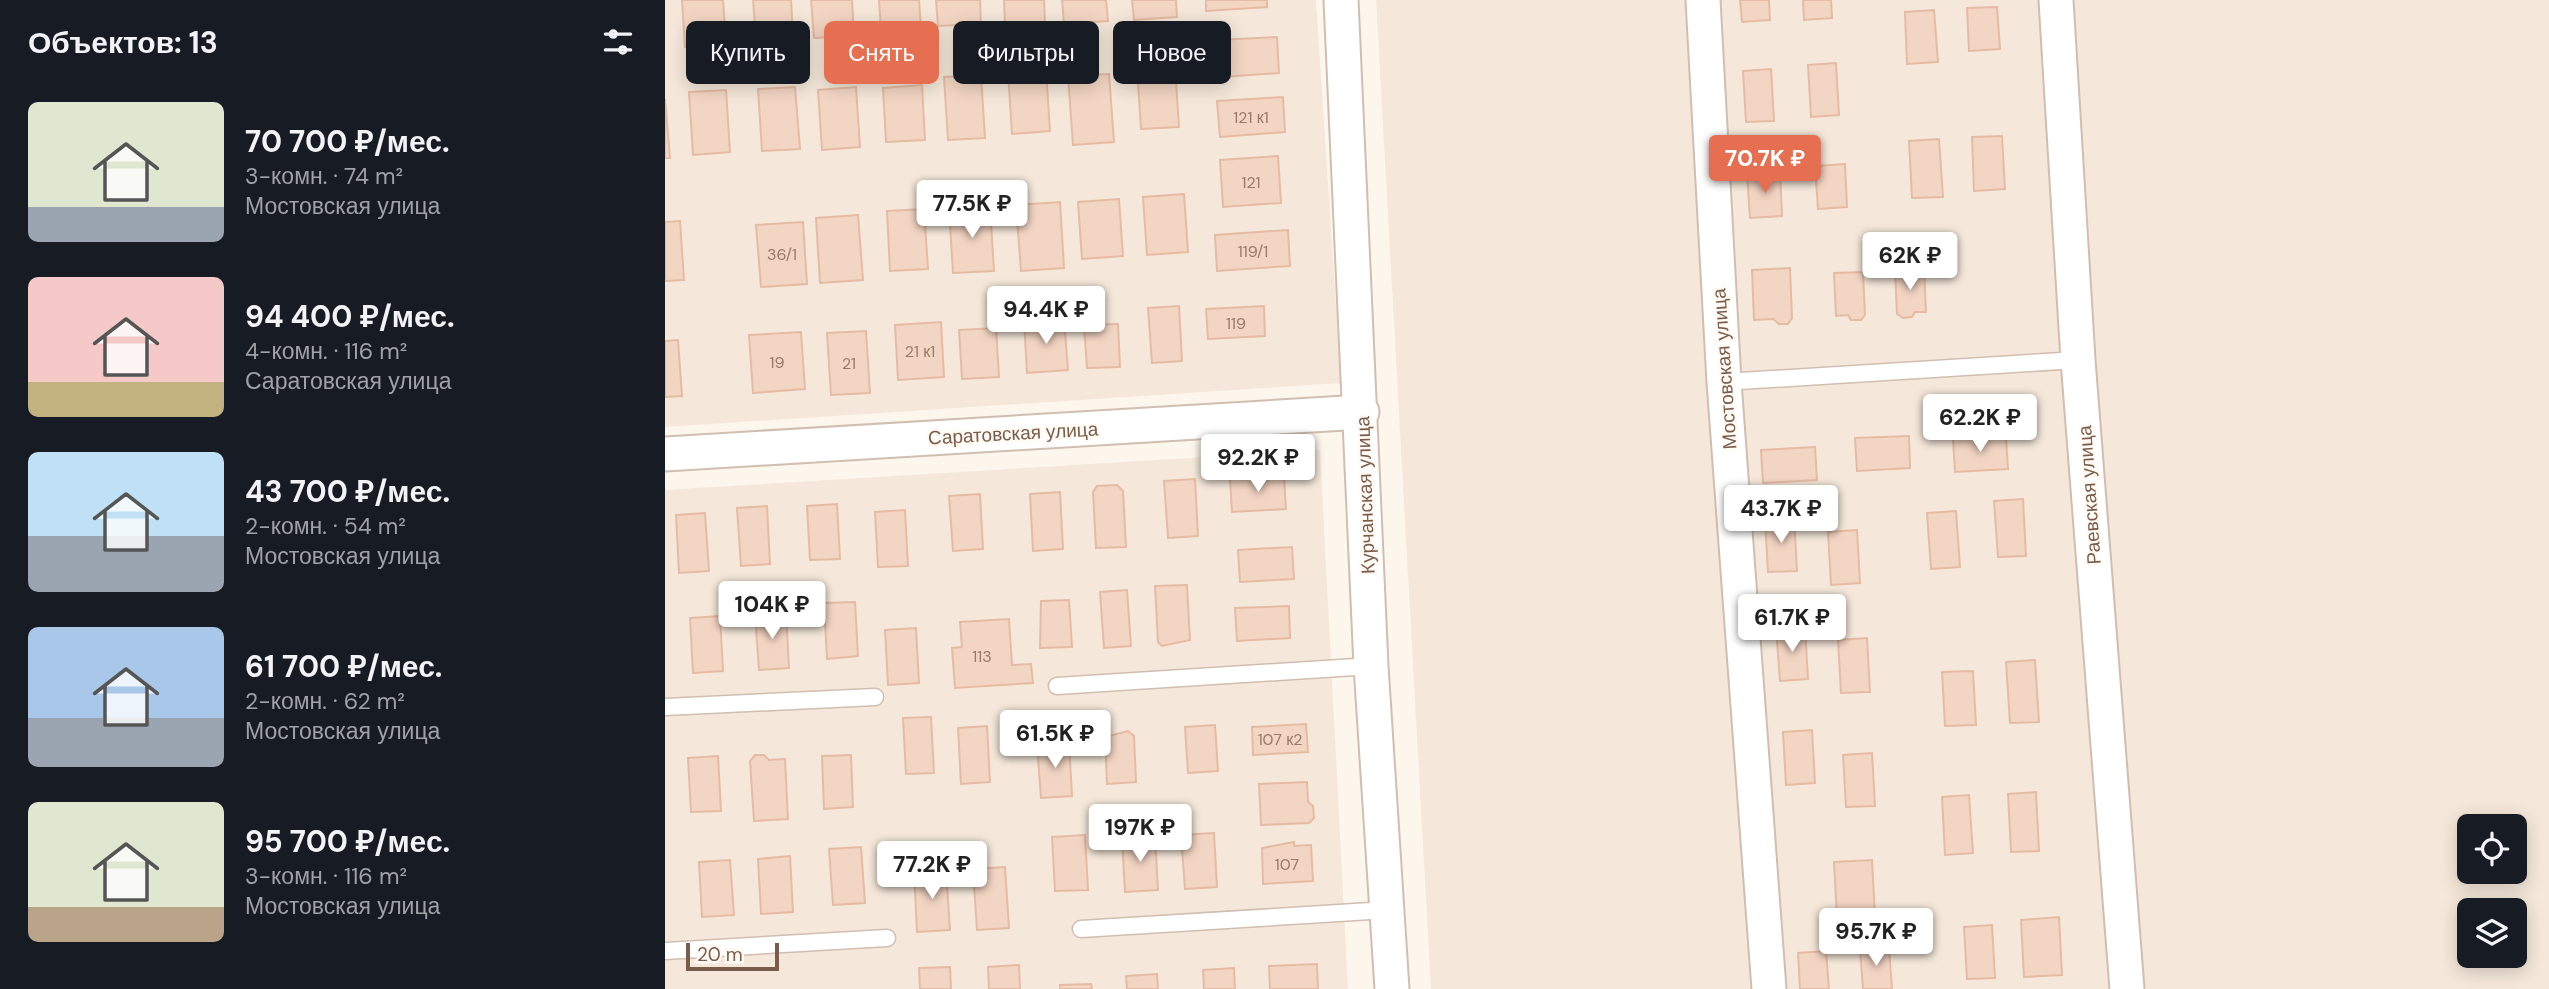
<!DOCTYPE html>
<html lang="ru">
<head>
<meta charset="utf-8">
<style>
  :root { --surface:#171b24; --page:#242831; --text:#f1f3f6; --muted:#9ea1a6; --accent:#e76f51 }
  body { margin:0; font-family:"DM Sans",sans-serif; background:var(--page); color:var(--text); height:100vh; display:flex; flex-direction:column; font-size:26px; white-space:nowrap }
  * { box-sizing:border-box; margin:0 }
  p { font-size:23px; color:var(--muted) }
  .icon { flex:none; width:38px; height:38px; fill:none; stroke:currentColor; stroke-width:2; stroke-linecap:round; stroke-linejoin:round }
  .map { position:relative; flex:1; overflow:hidden }
  .side { display:flex; flex-direction:column; background:var(--surface); width:665px }
  .side>* { flex:none }
  .banner { position:absolute; left:21px; top:21px; width:665px; height:63px; display:flex; gap:14px }
  .tools { position:absolute; left:1792px; top:814px; display:grid; gap:14px }
  .tools a { display:grid; place-items:center; width:70px; height:70px; border-radius:10px; background:var(--surface); box-shadow:0 4px 18px #0003; font-size:35px }
  .scale { position:absolute; left:21px; bottom:18px; width:93px; box-sizing:border-box; padding-left:7px; border:4px solid #7a5c4d; border-top:0; font-size:19px; line-height:24px; white-space:nowrap; color:#7a5c4d; -webkit-text-stroke:5px #fffaf3; paint-order:stroke }
  .price { position:absolute; translate:-50% -60px; padding:0 16px; border-radius:7px; background:#fff; color:#222; font-size:23px; line-height:46px; filter:drop-shadow(0 2px 4px #0008) }
  .price::after { content:''; position:absolute; left:50%; top:42px; width:21px; height:16px; margin-left:-10px; background:inherit; clip-path:polygon(0 0,100% 0,50% 100%) }
  .price.on { background:var(--accent); color:#fff }
  ul { padding:0; list-style:none }
  li { display:flex; align-items:center; gap:21px; height:175px; padding:0 28px }
  li span { display:grid; place-items:center; flex:none; width:196px; height:140px; border-radius:10px; color:#555 }
  li>.icon { margin-inline-start:auto }
  span .icon { width:84px; height:84px; fill:#fffc; stroke-width:1 }
  li b { font-size:30px }
  h2 { display:flex; justify-content:space-between; align-items:center; height:84px; padding:0 28px; font-size:30px }
  .chip { padding:0 24px; border-radius:10px; background:var(--surface); box-shadow:0 4px 18px #0003; font-size:24px; line-height:63px }
  .chip.on { background:var(--accent); color:#fff }
  main { display:flex; flex:1; min-height:0 }
  .map>svg:first-child { display:block }
  .residential { fill:#f5e8da; fill-rule:evenodd }
  .building { fill:#f3d5c3; stroke:#e6bba3; stroke-width:2 }
  .lines { fill:none; stroke-linecap:round; stroke-linejoin:round }
  .service-casing { stroke:#d1beb0; stroke-width:19 }
  .minor-casing { stroke:#d1beb0; stroke-width:37 }
  .service { stroke:#fff; stroke-width:16 }
  .minor { stroke:#fff; stroke-width:33 }
  .labels { text-anchor:middle; stroke-width:5; stroke-linejoin:round; paint-order:stroke }
  .number-label { font-size:16px; fill:#987a6a }
  .street-label { font-size:19px; fill:#7a5c4d; stroke:#fffaf3 }
</style>
</head>
<body>
<main>
<section class="side">
<h2>Объектов: 13<svg class="icon" aria-label="filters" viewBox="0 0 24 24"><path d="M4 7h16M4 17h16"/><circle cx="9" cy="7" r="2"/><circle cx="15" cy="17" r="2"/></svg></h2>
<ul>
<li><span style="background:linear-gradient(#dfe7d0 75%,#9aa5b1 0)"><svg class="icon" aria-label="home" viewBox="0 0 24 24"><path d="M3 11l9-7 9 7M6 9v11h12V9"/></svg></span><div><b>70 700 ₽/мес.</b><p>3-комн. · 74 m²</p><p>Мостовская улица</p></div></li>
<li><span style="background:linear-gradient(#f6c9c9 75%,#c2b280 0)"><svg class="icon" aria-label="home" viewBox="0 0 24 24"><path d="M3 11l9-7 9 7M6 9v11h12V9"/></svg></span><div><b>94 400 ₽/мес.</b><p>4-комн. · 116 m²</p><p>Саратовская улица</p></div></li>
<li><span style="background:linear-gradient(#bfe0f5 60%,#9aa5b1 0)"><svg class="icon" aria-label="home" viewBox="0 0 24 24"><path d="M3 11l9-7 9 7M6 9v11h12V9"/></svg></span><div><b>43 700 ₽/мес.</b><p>2-комн. · 54 m²</p><p>Мостовская улица</p></div></li>
<li><span style="background:linear-gradient(#a9c7e8 65%,#9aa5b1 0)"><svg class="icon" aria-label="home" viewBox="0 0 24 24"><path d="M3 11l9-7 9 7M6 9v11h12V9"/></svg></span><div><b>61 700 ₽/мес.</b><p>2-комн. · 62 m²</p><p>Мостовская улица</p></div></li>
<li><span style="background:linear-gradient(#dfe7d0 75%,#b9a48a 0)"><svg class="icon" aria-label="home" viewBox="0 0 24 24"><path d="M3 11l9-7 9 7M6 9v11h12V9"/></svg></span><div><b>95 700 ₽/мес.</b><p>3-комн. · 116 m²</p><p>Мостовская улица</p></div></li>
</ul>
</section>
<div class="map">
<svg width="1884" height="989" viewBox="0 0 1884 989">
  <rect width="100%" height="100%" fill="#fdf6ec"/>
  <!-- residential -->
  <g class="residential">
    <polygon points="0,0 651,0 676,383 0,427"/>
    <path d="M711 0H1884V989H766ZM1804 826H1850V872H1804ZM1804 910H1850V956H1804Z"/>
    <polygon points="655,450 683,989 0,989 0,490"/>
  </g>
  <!-- building -->
  <g class="building">
    <polygon points="17,0 58,0 61,44 20,47"/>
    <polygon points="88,0 126,0 128,36 91,38"/>
    <polygon points="146,0 187,0 189,36 149,38"/>
    <polygon points="214,0 254,0 256,29 216,31"/>
    <polygon points="271,0 315,0 316,24 273,26"/>
    <polygon points="339,0 379,0 380,23 340,25"/>
    <polygon points="397,0 441,0 443,21 399,24"/>
    <polygon points="467,0 511,0 512,17 469,20"/>
    <polygon points="541,0 602,0 602,7 541,11"/>
    <polygon points="1075,0 1104,0 1105,20 1077,22"/>
    <polygon points="1138,0 1166,0 1167,18 1139,20"/>
    <polygon points="1332,7 1335,49 1304,51 1302,8"/>
    <polygon points="1269,10 1273,62 1242,64 1240,12"/>
    <polygon points="612,37 614,73 557,77 554,40"/>
    <polygon points="1171,63 1174,115 1146,117 1143,65"/>
    <polygon points="510,66 514,127 476,129 472,68"/>
    <polygon points="1106,69 1109,121 1081,122 1078,71"/>
    <polygon points="381,70 385,131 347,134 343,72"/>
    <polygon points="444,74 449,142 408,145 403,76"/>
    <polygon points="316,75 320,138 283,140 279,77"/>
    <polygon points="257,85 260,140 221,142 218,88"/>
    <polygon points="130,87 135,149 97,151 93,89"/>
    <polygon points="191,87 195,147 157,150 153,90"/>
    <polygon points="61,90 65,152 28,155 24,92"/>
    <polygon points="618,97 620,132 555,137 552,101"/>
    <polygon points="0,99 5,158 0,158"/>
    <polygon points="1337,136 1340,189 1309,191 1307,137"/>
    <polygon points="1274,139 1278,197 1247,198 1244,141"/>
    <polygon points="613,156 616,203 558,207 555,160"/>
    <polygon points="1180,164 1182,207 1153,209 1150,166"/>
    <polygon points="1115,171 1117,216 1085,218 1082,174"/>
    <polygon points="519,194 523,252 482,255 478,197"/>
    <polygon points="454,199 458,256 417,259 413,202"/>
    <polygon points="395,202 399,268 356,271 351,205"/>
    <polygon points="325,207 329,271 288,273 284,209"/>
    <polygon points="259,209 263,269 225,271 222,211"/>
    <polygon points="193,215 198,280 155,283 151,218"/>
    <polygon points="15,221 19,280 0,281 0,222"/>
    <polygon points="138,222 142,284 96,287 91,225"/>
    <polygon points="623,230 625,266 552,271 550,235"/>
    <polygon points="1125,268 1127,318 1123,324 1114,324 1108,319 1089,320 1087,270"/>
    <polygon points="1259,269 1261,312 1250,312 1247,317 1238,318 1232,314 1230,271"/>
    <polygon points="1198,272 1200,315 1196,320 1186,320 1183,315 1171,316 1169,273"/>
    <polygon points="514,306 517,361 487,363 483,308"/>
    <polygon points="599,306 600,336 543,339 541,309"/>
    <polygon points="399,319 403,370 362,373 359,321"/>
    <polygon points="276,322 279,377 233,380 230,325"/>
    <polygon points="453,324 455,367 422,368 419,325"/>
    <polygon points="331,328 334,377 297,379 294,330"/>
    <polygon points="201,331 205,393 166,395 162,333"/>
    <polygon points="136,332 140,389 88,393 84,335"/>
    <polygon points="13,340 17,396 0,397 0,341"/>
    <polygon points="1244,436 1245,468 1192,471 1190,438"/>
    <polygon points="1341,437 1343,469 1290,472 1288,439"/>
    <polygon points="1150,447 1152,480 1098,483 1096,450"/>
    <polygon points="619,477 621,509 567,512 565,479"/>
    <polygon points="530,479 533,536 503,538 499,481"/>
    <polygon points="452,485 458,491 461,547 431,548 428,492 432,486"/>
    <polygon points="395,492 398,549 368,551 365,494"/>
    <polygon points="315,494 318,549 288,551 284,496"/>
    <polygon points="1358,499 1361,556 1333,557 1329,501"/>
    <polygon points="172,504 175,559 145,560 142,506"/>
    <polygon points="102,506 105,564 76,566 72,508"/>
    <polygon points="240,510 243,566 213,567 210,512"/>
    <polygon points="1291,511 1295,567 1266,569 1262,513"/>
    <polygon points="40,513 44,571 14,573 11,515"/>
    <polygon points="1129,518 1132,571 1103,572 1100,520"/>
    <polygon points="1192,530 1195,583 1166,585 1163,532"/>
    <polygon points="627,547 629,579 575,582 573,550"/>
    <polygon points="522,585 525,640 497,646 493,642 490,586"/>
    <polygon points="462,590 466,646 439,648 435,592"/>
    <polygon points="404,600 407,647 375,648 376,601"/>
    <polygon points="190,602 193,656 162,659 159,603"/>
    <polygon points="624,606 625,638 572,641 570,608"/>
    <polygon points="121,613 124,668 94,670 90,615"/>
    <polygon points="55,616 58,671 28,673 25,618"/>
    <polygon points="344,619 347,665 366,664 368,683 290,688 287,648 297,647 295,622"/>
    <polygon points="1140,627 1143,679 1115,681 1111,628"/>
    <polygon points="251,628 254,683 223,685 220,630"/>
    <polygon points="1202,638 1205,692 1176,693 1173,640"/>
    <polygon points="1370,660 1374,722 1345,723 1341,662"/>
    <polygon points="1308,671 1311,725 1280,726 1277,672"/>
    <polygon points="266,717 269,773 241,774 238,718"/>
    <polygon points="641,724 643,752 588,755 587,727"/>
    <polygon points="550,725 553,771 523,773 520,727"/>
    <polygon points="322,726 325,782 296,784 293,728"/>
    <polygon points="1147,730 1150,783 1121,785 1118,732"/>
    <polygon points="463,731 469,736 471,782 442,784 440,737"/>
    <polygon points="404,742 407,796 376,798 372,744"/>
    <polygon points="1207,753 1210,806 1181,807 1178,755"/>
    <polygon points="90,755 99,755 104,760 120,759 123,819 89,821 85,761"/>
    <polygon points="186,755 188,807 159,809 157,756"/>
    <polygon points="53,756 56,811 26,812 23,758"/>
    <polygon points="642,782 643,802 648,806 649,818 644,823 596,825 594,784"/>
    <polygon points="1371,792 1374,851 1346,852 1343,794"/>
    <polygon points="1304,795 1308,853 1280,855 1277,797"/>
    <polygon points="549,833 552,887 520,889 516,835"/>
    <polygon points="420,835 423,890 390,891 387,837"/>
    <polygon points="490,836 493,890 460,892 457,838"/>
    <polygon points="629,842 629,846 646,845 648,881 598,884 597,848"/>
    <polygon points="196,847 200,903 168,905 164,849"/>
    <polygon points="125,856 128,912 96,914 93,859"/>
    <polygon points="65,860 69,915 37,917 34,862"/>
    <polygon points="1207,860 1210,916 1172,918 1169,862"/>
    <polygon points="340,867 344,928 312,930 308,869"/>
    <polygon points="281,869 285,930 252,932 249,871"/>
    <polygon points="1394,917 1397,975 1359,977 1356,920"/>
    <polygon points="1327,925 1330,978 1302,979 1299,927"/>
    <polygon points="1224,947 1227,989 1198,989 1195,949"/>
    <polygon points="1161,951 1164,989 1135,989 1133,953"/>
    <polygon points="652,964 653,989 605,989 604,966"/>
    <polygon points="354,965 355,989 324,989 323,967"/>
    <polygon points="285,967 286,989 255,989 254,968"/>
    <polygon points="569,968 570,989 539,989 538,970"/>
    <polygon points="492,974 493,989 462,989 461,976"/>
    <polygon points="426,984 427,989 395,989 395,985"/>
  </g>
  <g class="lines">
    <defs>
      <g id="service">
        <polyline points="1059,382 1413,360"/>
        <polyline points="392,686 706,666"/>
        <polyline points="0,707 210,697"/>
        <polyline points="416,929 722,910"/>
        <polyline points="0,951 222,938"/>
      </g>
      <g id="minor">
        <polyline points="676,0 706,666 727,989"/>
        <polyline points="1038,0 1059,382 1104,989"/>
        <polyline points="1391,0 1413,360 1462,989"/>
        <polyline points="0,454 697,412"/>
      </g>
    </defs>
    <!-- service casing -->
    <use href="#service" class="service-casing"/>
    <!-- minor casing -->
    <use href="#minor" class="minor-casing"/>
    <!-- service -->
    <use href="#service" class="service"/>
    <!-- minor -->
    <use href="#minor" class="minor"/>
  </g>
  <g class="labels">
    <!-- number labels -->
    <g class="number-label">
      <text x="586" y="123">121 к1</text>
      <text x="586" y="188">121</text>
      <text x="588" y="257">119/1</text>
      <text x="117" y="260">36/1</text>
      <text x="571" y="329">119</text>
      <text x="255" y="357">21 к1</text>
      <text x="112" y="368">19</text>
      <text x="184" y="369">21</text>
      <text x="317" y="662">113</text>
      <text x="615" y="745">107 к2</text>
      <text x="622" y="870">107</text>
    </g>
    <!-- street labels -->
    <g class="street-label">
      <text transform="translate(1059 369) rotate(-94)" y="7">Мостовская улица</text>
      <text transform="translate(348 433) rotate(-3)" y="7">Саратовская улица</text>
      <text transform="translate(700 495) rotate(-92)" y="7">Курчанская улица</text>
      <text transform="translate(1424 495) rotate(-94)" y="7">Раевская улица</text>
    </g>
  </g>
</svg>
<div class="tools">
<a><svg class="icon" aria-label="locate" viewBox="0 0 24 24"><circle cx="12" cy="12" r="6"/><path d="M12 2v4M12 18v4M2 12h4M18 12h4"/></svg></a>
<a><svg class="icon" aria-label="layers" viewBox="0 0 24 24"><path d="M12 4l9 5-9 5-9-5zM3 14l9 5 9-5"/></svg></a>
</div>
<div class="scale">20 m</div>
<b class="price on" style="left:1100px;top:195px">70.7K ₽</b>
<b class="price" style="left:307px;top:240px">77.5K ₽</b>
<b class="price" style="left:1245px;top:292px">62K ₽</b>
<b class="price" style="left:381px;top:346px">94.4K ₽</b>
<b class="price" style="left:1315px;top:454px">62.2K ₽</b>
<b class="price" style="left:593px;top:494px">92.2K ₽</b>
<b class="price" style="left:1116px;top:545px">43.7K ₽</b>
<b class="price" style="left:107px;top:641px">104K ₽</b>
<b class="price" style="left:1127px;top:654px">61.7K ₽</b>
<b class="price" style="left:390px;top:770px">61.5K ₽</b>
<b class="price" style="left:475px;top:864px">197K ₽</b>
<b class="price" style="left:267px;top:901px">77.2K ₽</b>
<b class="price" style="left:1211px;top:968px">95.7K ₽</b>
<div class="banner">
<a class="chip">Купить</a>
<a class="chip on">Снять</a>
<a class="chip">Фильтры</a>
<a class="chip">Новое</a>
</div>
</div>
</main>
</body>
</html>
